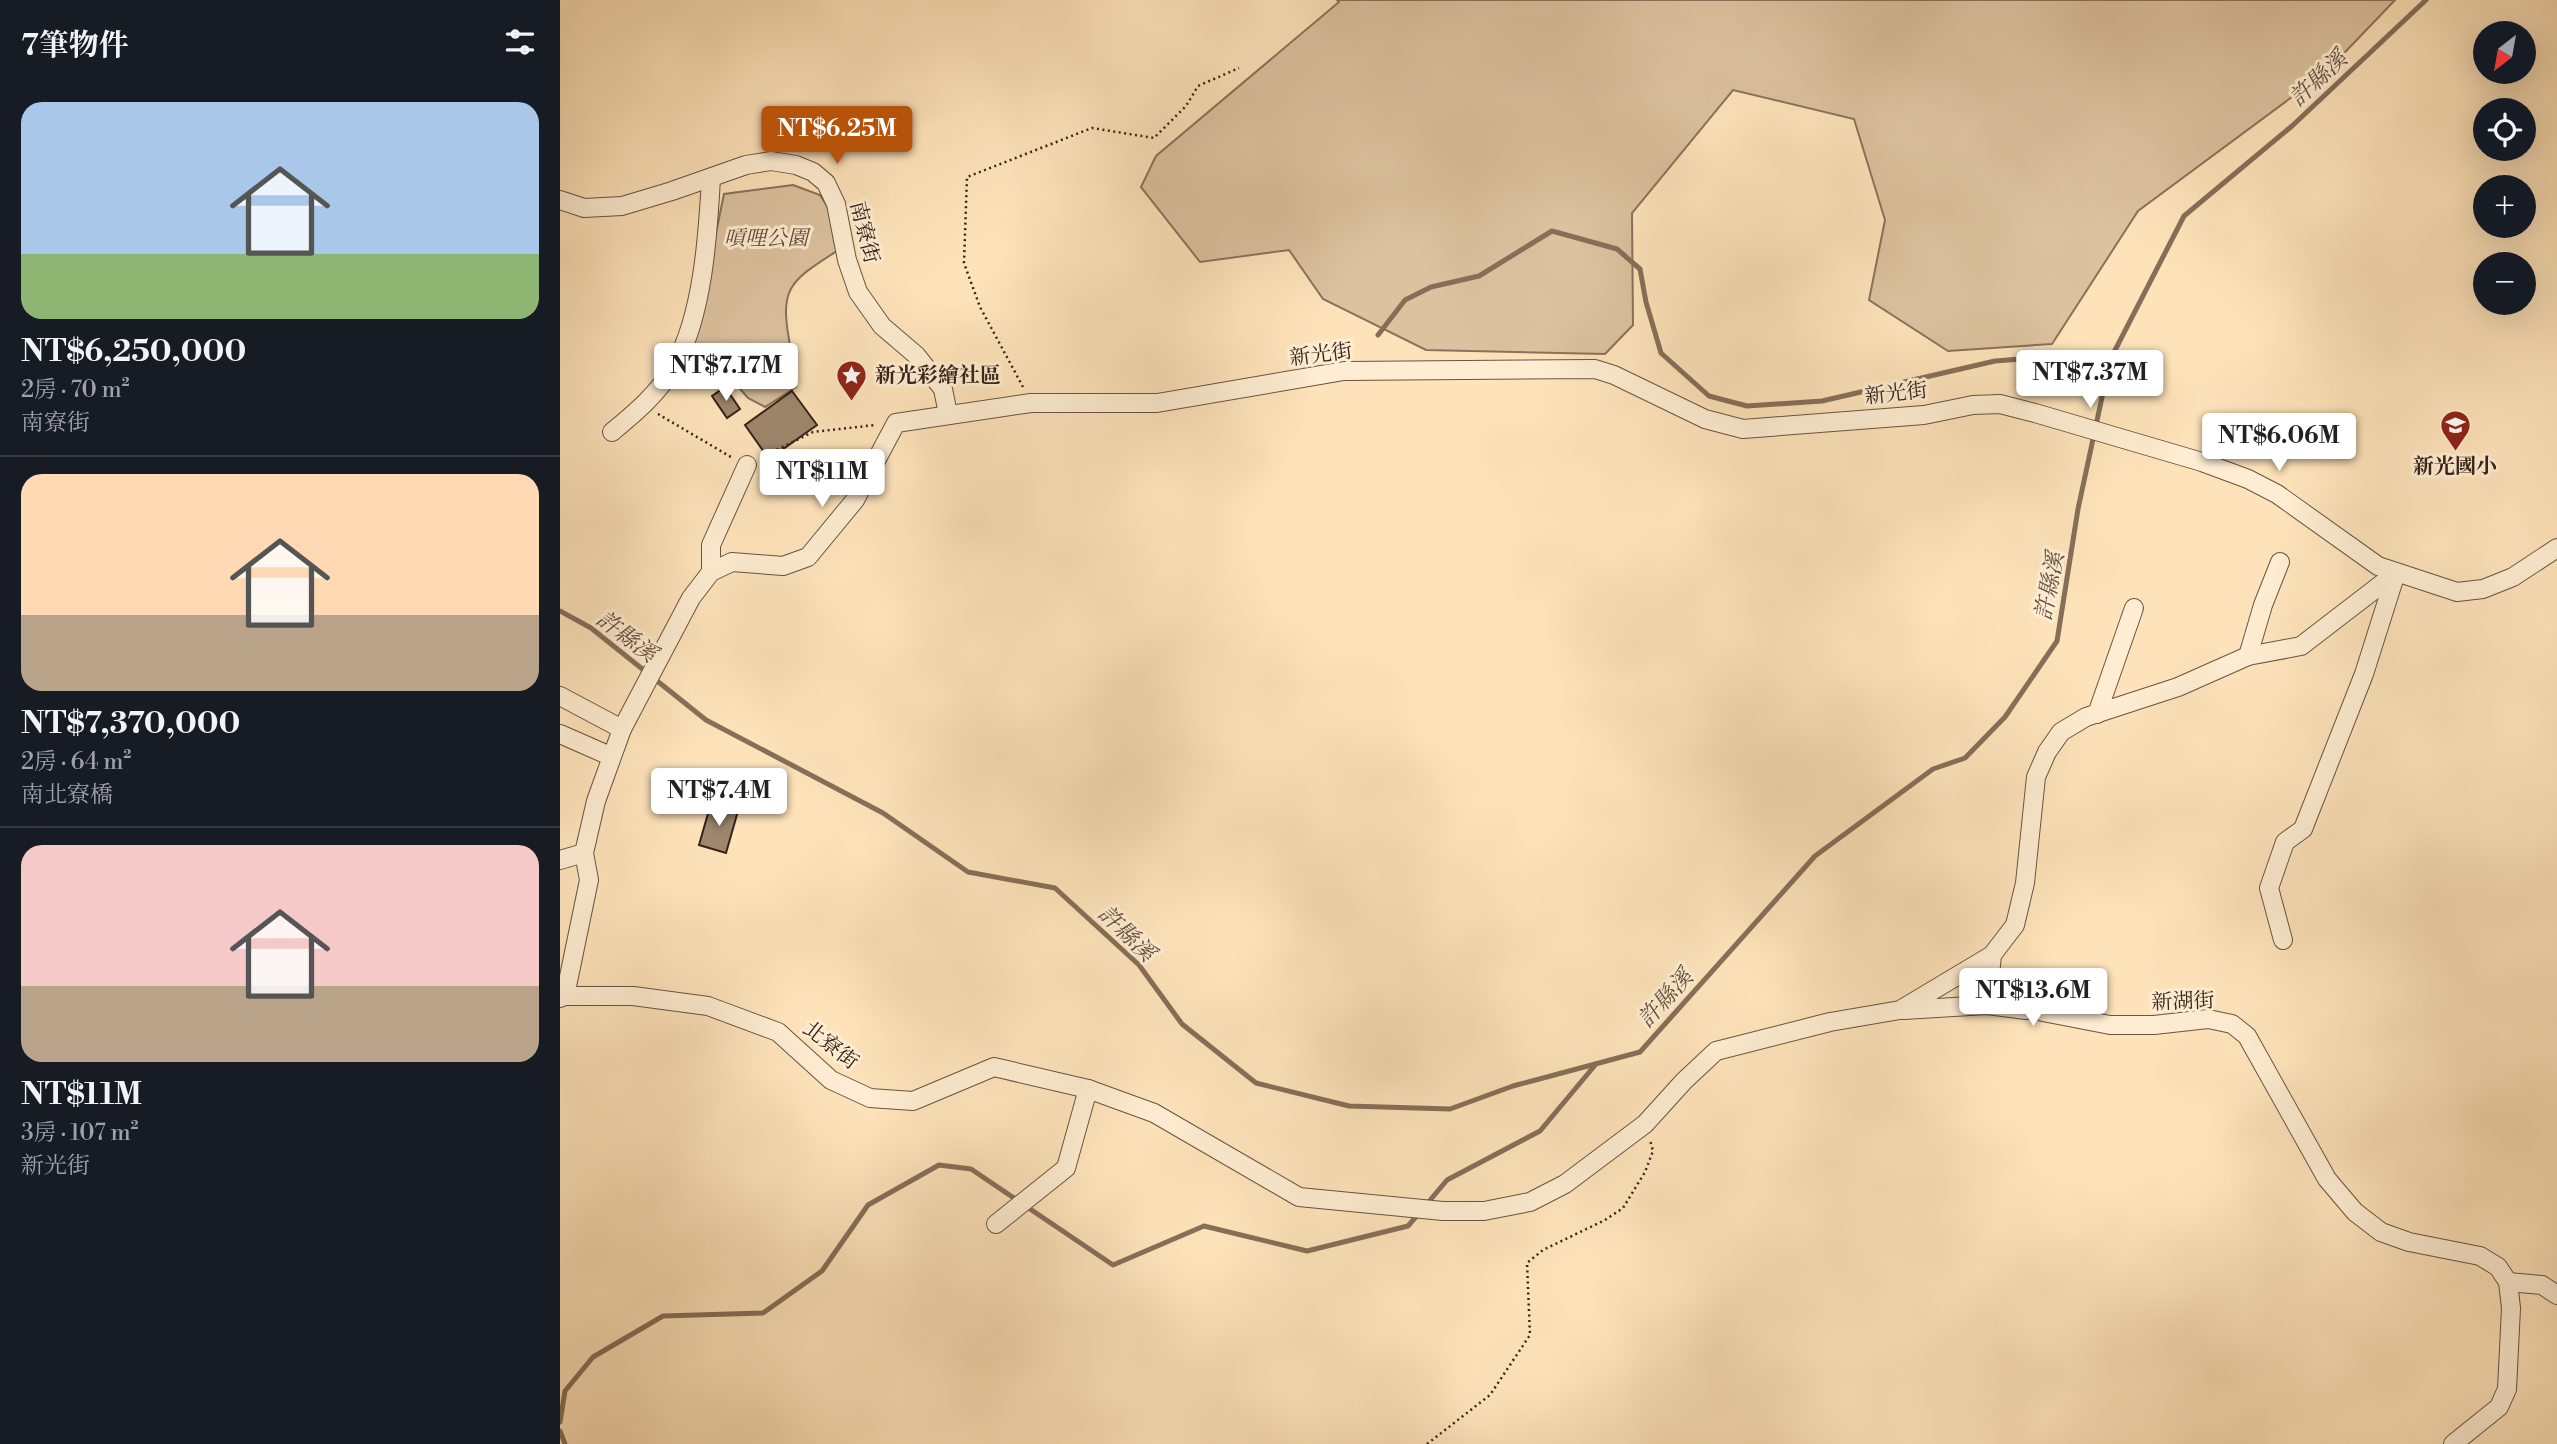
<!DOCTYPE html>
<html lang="zh-TW">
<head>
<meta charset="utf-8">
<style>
  :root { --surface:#171b24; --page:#20242c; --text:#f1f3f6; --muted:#9ea1a6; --line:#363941; --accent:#b45309 }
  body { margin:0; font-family:"Libre Bodoni","Noto Serif TC",serif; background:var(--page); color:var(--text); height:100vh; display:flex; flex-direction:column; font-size:26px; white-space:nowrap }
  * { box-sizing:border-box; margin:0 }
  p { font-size:23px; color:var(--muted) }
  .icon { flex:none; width:38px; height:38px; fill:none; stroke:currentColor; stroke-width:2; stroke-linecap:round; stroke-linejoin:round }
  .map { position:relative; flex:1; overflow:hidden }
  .panel { display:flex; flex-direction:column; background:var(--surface); width:560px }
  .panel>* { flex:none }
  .needle { width:46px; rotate:211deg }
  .fabs { position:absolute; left:1913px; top:21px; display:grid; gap:14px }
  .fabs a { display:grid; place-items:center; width:63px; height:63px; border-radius:50%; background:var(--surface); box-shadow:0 7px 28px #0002; font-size:35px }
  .price { position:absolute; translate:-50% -60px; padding:0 16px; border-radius:7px; background:#fff; color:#222; font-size:23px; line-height:46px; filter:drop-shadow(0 2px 4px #0008) }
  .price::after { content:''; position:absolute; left:50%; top:42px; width:21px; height:16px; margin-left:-10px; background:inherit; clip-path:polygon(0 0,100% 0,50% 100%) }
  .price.current { background:var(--accent); color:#fff }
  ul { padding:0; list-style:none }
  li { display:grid; align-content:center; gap:14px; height:371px; padding:0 21px }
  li+li { border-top:2px solid var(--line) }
  li span { display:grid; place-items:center; height:217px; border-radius:21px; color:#555 }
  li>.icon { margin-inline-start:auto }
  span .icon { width:126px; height:126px; fill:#fffc; stroke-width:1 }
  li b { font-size:30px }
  h2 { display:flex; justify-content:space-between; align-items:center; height:84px; padding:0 21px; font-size:30px }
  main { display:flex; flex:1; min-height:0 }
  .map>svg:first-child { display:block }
  .green { fill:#dcc29f; stroke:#8a725c; stroke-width:2 }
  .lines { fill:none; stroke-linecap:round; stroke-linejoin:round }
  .stream { stroke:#866f59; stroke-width:5 }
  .building { fill:#9e876d; stroke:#372319; stroke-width:2 }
  .minor-casing { stroke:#695341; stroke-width:20 }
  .path { stroke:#372319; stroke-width:2.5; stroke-dasharray:2 3.5; stroke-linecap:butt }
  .minor { stroke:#feedd2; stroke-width:18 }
  .labels { text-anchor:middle; stroke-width:6; stroke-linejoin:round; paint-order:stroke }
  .street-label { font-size:21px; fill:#372319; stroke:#feedd2 }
  .park-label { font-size:21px; font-style:italic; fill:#604b3a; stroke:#feedd2 }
  .poi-label { font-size:21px; font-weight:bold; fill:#372319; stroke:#feedd2; text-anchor:start }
  .water-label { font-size:23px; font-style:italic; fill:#654f3e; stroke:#feedd2 }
</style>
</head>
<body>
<main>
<section class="panel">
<h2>7筆物件<svg class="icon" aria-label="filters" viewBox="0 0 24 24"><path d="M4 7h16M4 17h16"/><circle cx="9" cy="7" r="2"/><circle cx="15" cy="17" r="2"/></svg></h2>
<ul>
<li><span style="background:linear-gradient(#a9c7e8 70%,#8fb573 0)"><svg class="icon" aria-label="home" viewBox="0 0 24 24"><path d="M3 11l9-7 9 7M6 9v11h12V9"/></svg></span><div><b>NT$6,250,000</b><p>2房 · 70 m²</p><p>南寮街</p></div></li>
<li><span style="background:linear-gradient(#ffd9b3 65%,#b9a48a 0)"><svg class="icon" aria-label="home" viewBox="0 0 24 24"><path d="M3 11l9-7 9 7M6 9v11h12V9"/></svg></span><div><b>NT$7,370,000</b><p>2房 · 64 m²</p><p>南北寮橋</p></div></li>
<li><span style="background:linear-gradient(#f6c9c9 65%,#b9a48a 0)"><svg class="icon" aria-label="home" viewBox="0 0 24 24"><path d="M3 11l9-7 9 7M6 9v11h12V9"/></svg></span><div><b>NT$11M</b><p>3房 · 107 m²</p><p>新光街</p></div></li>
</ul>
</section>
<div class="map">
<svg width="1997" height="1444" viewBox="0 0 1997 1444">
  <rect width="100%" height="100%" fill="#fee3ba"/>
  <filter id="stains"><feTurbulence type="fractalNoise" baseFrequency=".00286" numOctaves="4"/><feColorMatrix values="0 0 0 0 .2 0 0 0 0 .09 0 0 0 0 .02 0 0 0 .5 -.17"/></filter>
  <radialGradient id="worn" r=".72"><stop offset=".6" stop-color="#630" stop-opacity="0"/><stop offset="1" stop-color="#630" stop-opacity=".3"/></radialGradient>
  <!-- green -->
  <g class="green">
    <polygon points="777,0 1835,0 1767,71 1578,211 1492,344 1388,351 1309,300 1325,220 1294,119 1173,90 1072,213 1073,325 1045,354 866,350 763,299 729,250 640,262 581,187 596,156 779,2"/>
    <path d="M233 185 260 195 277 222 280 249C229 282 218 286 231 350 234 366 239 370 236 387L205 407 188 398 175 383 130 360 164 194Z"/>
  </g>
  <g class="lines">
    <!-- stream -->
    <g class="stream">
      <polyline points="818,335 845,300 871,287 919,276 992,231 1057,249 1080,269 1086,302 1101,353 1149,396 1187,406 1262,401 1435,361 1487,357 1518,369 1550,360"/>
      <polyline points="0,611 31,628 146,720 323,813 408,872 495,888 579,965 622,1024 696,1083 789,1106 890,1109 953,1086 1080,1052 1255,856 1373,769 1405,758 1445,717 1497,641 1518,509 1550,360 1624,216 1732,126 1866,0"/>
      <polyline points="866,1205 887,1180 980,1131 1036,1064"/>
      <polyline points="0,1422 5,1391 33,1357 103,1316 203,1313 262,1271 308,1205 379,1165 411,1169 553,1265 644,1226 747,1251 848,1226 860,1212"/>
      <polyline points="0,1431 5,1444"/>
    </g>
  </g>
  <!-- building -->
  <g class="building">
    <polygon points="165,387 180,409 167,418 152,396"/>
    <polygon points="232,391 257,425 209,459 185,425"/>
    <polygon points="151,803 178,811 166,853 139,845"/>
  </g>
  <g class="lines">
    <defs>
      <g id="minor">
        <polyline points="0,200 24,208 62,206 112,191 186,165 211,161 236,165 253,172 266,183 276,204 287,260 298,292 322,326 356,355 383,389 388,414"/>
        <path d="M52 432C75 413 99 393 114 366 143 316 148 234 151 178"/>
        <polyline points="151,572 151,545 187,465"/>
        <polyline points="1836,573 1741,646 1688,656 1618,687 1526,717 1501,732 1487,752 1476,777 1465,883 1455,925 1432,955 1430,975 1435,988 1483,1012 1550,1025 1594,1025 1648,1019 1672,1024 1687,1036 1767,1179 1795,1212 1821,1232 1849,1242 1920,1256 1938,1267 1948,1282 1951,1308 1947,1389 1939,1407 1893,1444"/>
        <polyline points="1688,656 1703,605 1720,562"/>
        <polyline points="0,696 62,729"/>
        <polyline points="1537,714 1574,608"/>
        <polyline points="0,734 50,756"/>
        <polyline points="0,860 24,853"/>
        <polyline points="1723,940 1709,888 1725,842 1743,829 1804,674 1836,573"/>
        <polyline points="5,996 29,880 24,853 36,801 62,729 131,598 151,572 172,562 223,566 248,557 295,500 336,423 471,403 597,403 784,371 1035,369 1054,375 1145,419 1183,429 1364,415 1413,405 1440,404 1475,413 1642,462 1688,479 1717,494 1818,566 1897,592 1923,589 1953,577 1997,548"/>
        <polyline points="0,998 5,996 73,996 148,1006 218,1032 271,1080 310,1098 353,1101 434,1067 528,1089 594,1113 739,1197 883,1211 924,1211 970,1202 1005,1184 1085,1124 1124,1081 1156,1051 1270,1022 1340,1010 1432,955"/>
        <polyline points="1344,1010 1427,1005 1466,1010"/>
        <polyline points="436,1224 506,1168 528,1089"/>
        <polyline points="1948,1282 1982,1285 1997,1295"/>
      </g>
    </defs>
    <!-- minor casing -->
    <use href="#minor" class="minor-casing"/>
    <!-- path -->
    <g class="path">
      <polyline points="463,387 420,307 404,263 407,177 532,128 594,138 626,106 638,86 679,68"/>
      <polyline points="98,414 171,457"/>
      <polyline points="202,457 253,432 315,425"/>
      <polyline points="867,1444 930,1395 970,1335 967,1263 983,1250 1045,1220 1063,1208 1085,1172 1093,1151 1090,1140"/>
    </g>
    <!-- minor -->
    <use href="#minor" class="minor"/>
  </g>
  <!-- icons -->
  <defs>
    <symbol id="sight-pin" viewBox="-11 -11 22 30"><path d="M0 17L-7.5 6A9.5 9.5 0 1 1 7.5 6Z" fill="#8f2418" stroke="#feedd2"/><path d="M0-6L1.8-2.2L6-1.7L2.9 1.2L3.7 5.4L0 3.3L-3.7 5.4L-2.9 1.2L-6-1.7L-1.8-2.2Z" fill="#fff"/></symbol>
    <symbol id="school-pin" viewBox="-11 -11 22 30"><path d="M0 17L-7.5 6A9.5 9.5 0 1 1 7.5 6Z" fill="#8f2418" stroke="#feedd2"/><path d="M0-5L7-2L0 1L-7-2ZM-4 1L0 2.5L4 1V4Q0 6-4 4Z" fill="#fff"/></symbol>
  </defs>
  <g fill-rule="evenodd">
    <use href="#sight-pin" x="274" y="358" width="35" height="47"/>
    <use href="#school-pin" x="1878" y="408" width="35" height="47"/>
  </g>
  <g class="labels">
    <!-- street labels -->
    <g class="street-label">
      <text transform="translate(305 232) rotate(76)" y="7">南寮街</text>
      <text transform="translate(761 354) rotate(-7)" y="7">新光街</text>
      <text transform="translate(1336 393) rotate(-6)" y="7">新光街</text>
      <text transform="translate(1623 1001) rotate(-2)" y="7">新湖街</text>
      <text transform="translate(271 1045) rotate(38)" y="7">北寮街</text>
    </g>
    <!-- park labels -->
    <g class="park-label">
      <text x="206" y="245">嗊哩公園</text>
    </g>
    <!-- poi labels -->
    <g class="poi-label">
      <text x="315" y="382">新光彩繪社區</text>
      <text x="1895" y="473" text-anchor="middle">新光國小</text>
    </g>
    <!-- water labels -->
    <g class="water-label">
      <text transform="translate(1758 78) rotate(-43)" y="8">許縣溪</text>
      <text transform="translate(1489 586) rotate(-79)" y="8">許縣溪</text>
      <text transform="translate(67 636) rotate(37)" y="8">許縣溪</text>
      <text transform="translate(567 933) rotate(44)" y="8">許縣溪</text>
      <text transform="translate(1105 998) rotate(-48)" y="8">許縣溪</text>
    </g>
  </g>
  <rect width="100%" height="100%" filter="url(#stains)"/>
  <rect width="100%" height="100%" fill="url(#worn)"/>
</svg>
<div class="fabs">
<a><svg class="needle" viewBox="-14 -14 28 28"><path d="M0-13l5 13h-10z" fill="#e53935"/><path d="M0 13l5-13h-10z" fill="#9ea1a6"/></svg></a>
<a><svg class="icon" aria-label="locate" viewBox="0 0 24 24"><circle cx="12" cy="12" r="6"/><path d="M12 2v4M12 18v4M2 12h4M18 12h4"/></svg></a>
<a>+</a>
<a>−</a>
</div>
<b class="price current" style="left:277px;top:166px">NT$6.25M</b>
<b class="price" style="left:166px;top:403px">NT$7.17M</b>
<b class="price" style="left:1530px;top:410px">NT$7.37M</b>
<b class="price" style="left:1719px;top:473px">NT$6.06M</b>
<b class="price" style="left:262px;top:509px">NT$11M</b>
<b class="price" style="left:159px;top:828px">NT$7.4M</b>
<b class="price" style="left:1473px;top:1028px">NT$13.6M</b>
</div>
</main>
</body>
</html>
